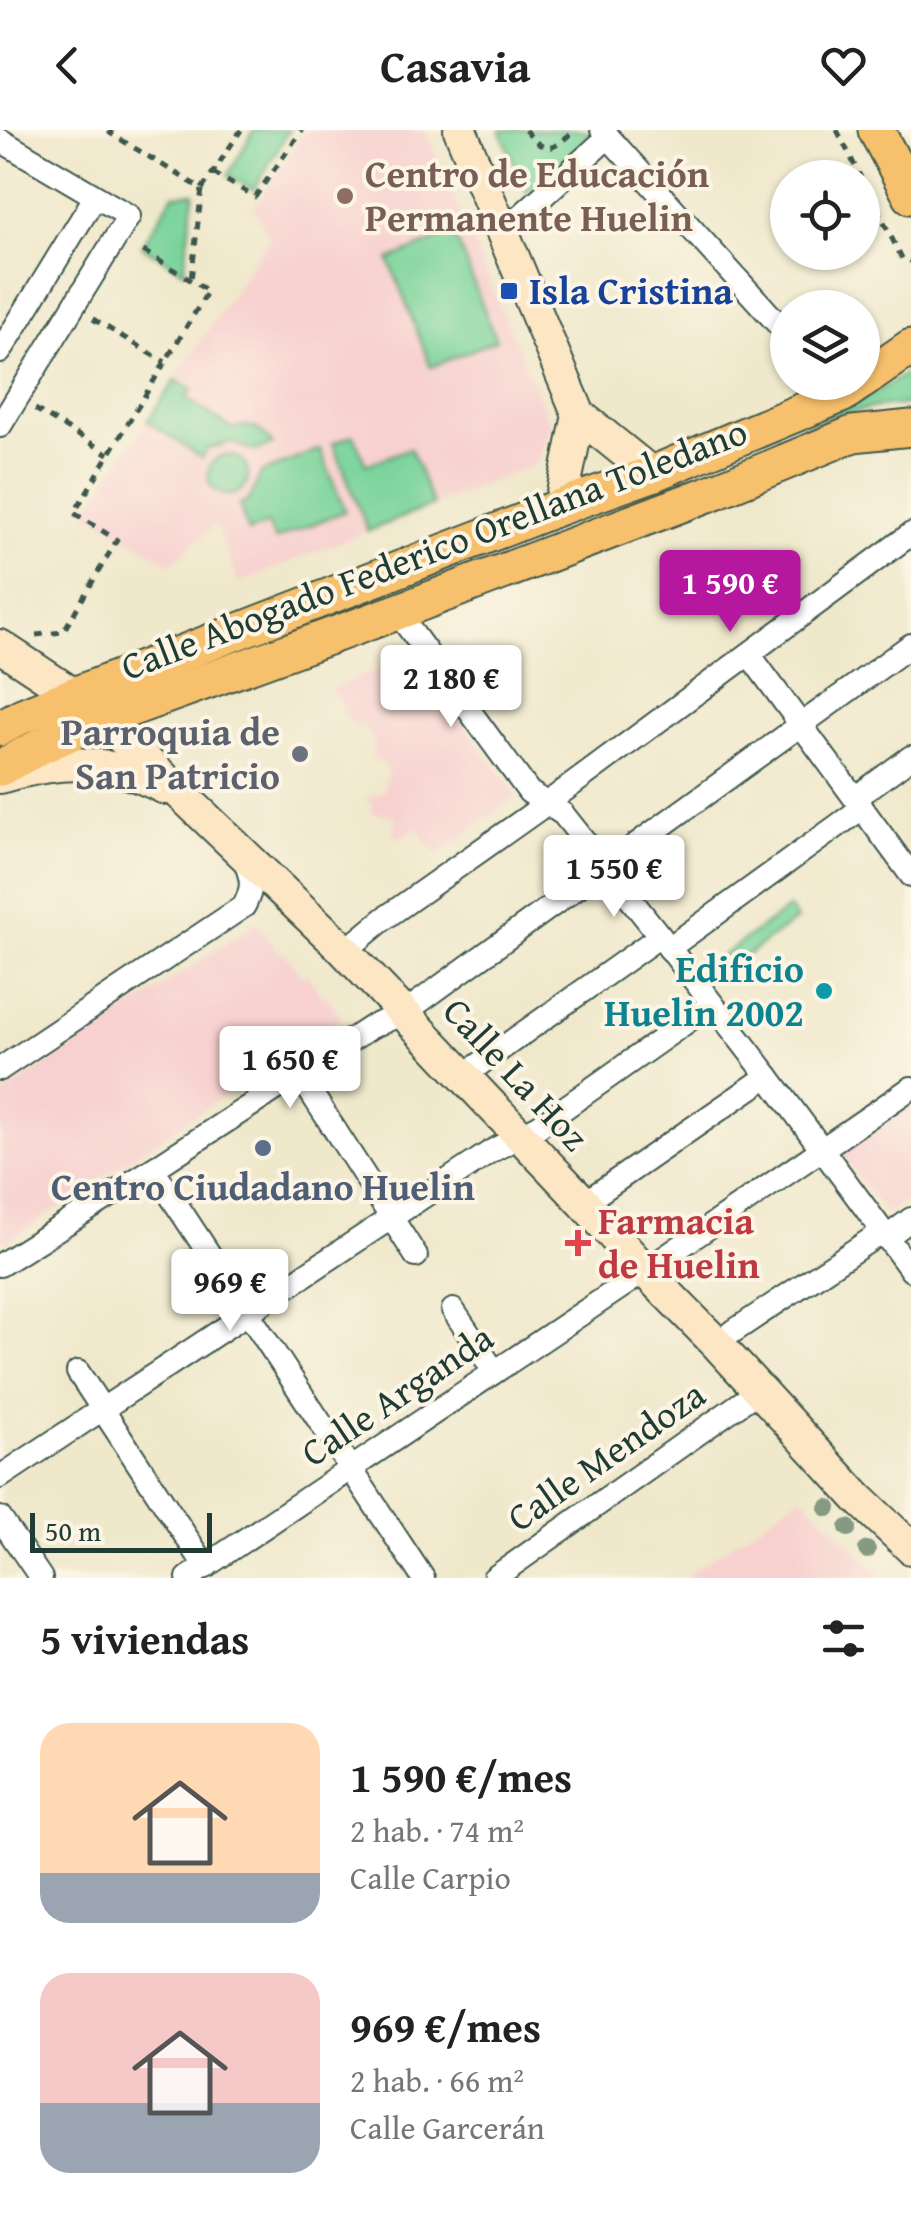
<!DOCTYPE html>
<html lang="es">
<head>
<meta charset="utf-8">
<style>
  :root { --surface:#fff; --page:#f2f2f2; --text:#222; --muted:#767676; --accent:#b5179e }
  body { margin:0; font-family:"Gentium Book Plus",serif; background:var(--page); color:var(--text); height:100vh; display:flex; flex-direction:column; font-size:38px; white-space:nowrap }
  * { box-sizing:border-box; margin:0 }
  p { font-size:32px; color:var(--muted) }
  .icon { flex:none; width:55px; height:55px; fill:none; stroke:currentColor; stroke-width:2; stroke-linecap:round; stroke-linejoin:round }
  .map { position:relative; height:1448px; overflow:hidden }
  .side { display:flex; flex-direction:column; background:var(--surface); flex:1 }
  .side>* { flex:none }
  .fabs { position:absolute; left:770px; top:30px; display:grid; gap:20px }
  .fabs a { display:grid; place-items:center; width:110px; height:110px; border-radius:50%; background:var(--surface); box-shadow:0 2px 8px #0004; font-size:50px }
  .scale { position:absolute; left:30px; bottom:25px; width:182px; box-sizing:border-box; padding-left:10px; border:5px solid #1f3d34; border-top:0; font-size:28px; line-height:35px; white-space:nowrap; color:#1f3d34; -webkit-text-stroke:8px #fcf5e5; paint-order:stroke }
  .price { position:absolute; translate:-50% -85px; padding:0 22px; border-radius:10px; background:#fff; color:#222; font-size:32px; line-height:65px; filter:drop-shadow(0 2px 5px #0008) }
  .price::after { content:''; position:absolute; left:50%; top:60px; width:30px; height:22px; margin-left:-15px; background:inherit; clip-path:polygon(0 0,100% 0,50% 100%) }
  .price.selected { background:var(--accent); color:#fff }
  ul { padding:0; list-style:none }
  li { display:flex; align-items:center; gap:30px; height:250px; padding:0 40px }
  li span { display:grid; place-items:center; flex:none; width:280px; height:200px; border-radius:30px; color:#555 }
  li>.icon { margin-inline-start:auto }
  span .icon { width:120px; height:120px; fill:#fffc; stroke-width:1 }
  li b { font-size:42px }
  h2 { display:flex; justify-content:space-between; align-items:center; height:120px; padding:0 40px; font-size:42px }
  header { display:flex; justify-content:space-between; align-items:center; height:130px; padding:0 40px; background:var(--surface); font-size:45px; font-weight:700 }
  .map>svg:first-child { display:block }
  .built { fill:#f7d0cf }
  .green { fill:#78d39a; stroke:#4c8867; stroke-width:2.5 }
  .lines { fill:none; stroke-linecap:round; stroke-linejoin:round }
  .street-casing { stroke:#3e574b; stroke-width:26 }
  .secondary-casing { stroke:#3e574b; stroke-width:36 }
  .primary-casing { stroke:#3e574b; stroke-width:39 }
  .path { stroke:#3e574b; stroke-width:5; stroke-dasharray:8 8; stroke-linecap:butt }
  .street { stroke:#fff; stroke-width:22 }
  .secondary { stroke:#fce6c4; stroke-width:32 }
  .primary { stroke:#f7c06c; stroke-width:35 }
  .tree { fill:#869a83 }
  .education-dot { fill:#8d6e63; stroke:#fcf5e5; stroke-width:4 }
  .transit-dot { fill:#1a4fb4; stroke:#fcf5e5; stroke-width:4 }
  .worship-dot { fill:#6b7280; stroke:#fcf5e5; stroke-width:4 }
  .culture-dot { fill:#0f9aa8; stroke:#fcf5e5; stroke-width:4 }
  .service-dot { fill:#5c6f8a; stroke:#fcf5e5; stroke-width:4 }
  .health-dot { fill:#e0444e; stroke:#fcf5e5; stroke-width:4 }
  .labels { text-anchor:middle; stroke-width:8; stroke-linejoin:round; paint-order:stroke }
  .education-label { font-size:38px; font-weight:bold; fill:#785e54; stroke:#fcf5e5; text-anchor:start }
  .transit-label { font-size:38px; font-weight:bold; fill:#164399; stroke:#fcf5e5; text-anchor:start }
  .street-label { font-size:38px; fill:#1f3d34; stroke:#fcf5e5 }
  .worship-label { font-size:38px; font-weight:bold; fill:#5b616d; stroke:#fcf5e5; text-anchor:end }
  .culture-label { font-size:38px; font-weight:bold; fill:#0d838f; stroke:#fcf5e5; text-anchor:end }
  .service-label { font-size:38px; font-weight:bold; fill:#4e5e75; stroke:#fcf5e5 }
  .health-label { font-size:38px; font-weight:bold; fill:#be3a42; stroke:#fcf5e5; text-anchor:start }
</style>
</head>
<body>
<header><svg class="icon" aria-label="back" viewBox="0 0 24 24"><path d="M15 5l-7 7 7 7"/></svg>Casavia<svg class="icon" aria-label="heart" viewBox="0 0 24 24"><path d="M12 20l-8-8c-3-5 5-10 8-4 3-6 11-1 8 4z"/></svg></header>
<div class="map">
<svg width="911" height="1448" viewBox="0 0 911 1448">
  <rect width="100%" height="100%" fill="#fcf5e5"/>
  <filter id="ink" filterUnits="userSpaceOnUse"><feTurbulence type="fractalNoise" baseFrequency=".01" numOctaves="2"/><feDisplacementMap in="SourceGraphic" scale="20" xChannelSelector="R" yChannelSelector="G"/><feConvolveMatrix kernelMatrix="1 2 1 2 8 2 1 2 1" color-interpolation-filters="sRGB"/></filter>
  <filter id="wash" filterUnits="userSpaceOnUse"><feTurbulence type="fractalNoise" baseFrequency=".0048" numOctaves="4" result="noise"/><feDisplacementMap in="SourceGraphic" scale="40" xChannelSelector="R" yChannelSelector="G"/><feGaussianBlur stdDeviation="2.25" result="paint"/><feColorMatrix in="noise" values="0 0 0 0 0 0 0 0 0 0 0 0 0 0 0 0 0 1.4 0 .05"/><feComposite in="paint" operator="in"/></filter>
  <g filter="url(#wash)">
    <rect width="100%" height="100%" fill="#efe8cb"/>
    <!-- built -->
    <g class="built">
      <polygon points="307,0 425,0 551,296 535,334 238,453 216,394 171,434 86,382 266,113 270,110 254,77"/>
      <polygon points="414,525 517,666 437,725 416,698 403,707 392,705 395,686 371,682 373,672 363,670 383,661 388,638 372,626 375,612 361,593 354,597 340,578 342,575 330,559"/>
      <polygon points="258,792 280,824 284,822 301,846 306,843 322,867 326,865 341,887 7,1112 0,1110 0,966"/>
      <polygon points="911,970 911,1068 887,1084 837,1021"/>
      <polygon points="802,1365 883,1448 683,1448"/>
    </g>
    <!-- green -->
    <g class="green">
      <polygon points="254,0 289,0 254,60 228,45"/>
      <polygon points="500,0 587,0 588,5 584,13 527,63"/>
      <polygon points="194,63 184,141 142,116 173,65"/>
      <polygon points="454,103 496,210 431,237 389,130"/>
      <polygon points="911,240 911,274 876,277 840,285 765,314 872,265"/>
      <path d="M176 250 192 260 186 268 232 299C250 291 261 299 273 314L255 321 230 312 206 320 202 328 147 291Z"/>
      <polygon points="354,305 366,335 410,318 433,375 368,401 333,313"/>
      <polygon points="320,319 345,381 275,410 268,394 248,402 239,374 249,371 261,343"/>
      <circle cx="228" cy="345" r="20"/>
      <polygon points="789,778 797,789 725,841 716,830"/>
    </g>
  </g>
  <g filter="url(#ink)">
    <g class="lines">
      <defs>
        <g id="street">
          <polyline points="602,0 788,205"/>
          <polyline points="0,10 129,86 0,296"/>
          <polyline points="502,103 608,7"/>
          <polyline points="0,222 95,67"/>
          <polyline points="397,482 529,662 563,684 660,806 768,946 911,1140"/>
          <polyline points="749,524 911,745"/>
          <polyline points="855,668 911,627"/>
          <polyline points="669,818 862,678"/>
          <polyline points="345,821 385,788 546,674 911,404"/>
          <path d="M0 939 244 776C255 755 251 748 244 728"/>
          <polyline points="299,944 416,1126"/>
          <polyline points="463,946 660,806"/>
          <polyline points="153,1039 423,1448"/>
          <polyline points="584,1073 768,946"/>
          <polyline points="886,1108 911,1089"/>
          <polyline points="0,1135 153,1039 371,897 404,883 911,515"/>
          <polyline points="453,1180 494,1241"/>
          <polyline points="716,1213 882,1102"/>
          <polyline points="78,1242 206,1437"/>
          <polyline points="0,1347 492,1021 539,996 712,874"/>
          <polyline points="0,1388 41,1448"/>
          <polyline points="188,1448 645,1141 911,958"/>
          <polyline points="494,1448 758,1261"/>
        </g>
        <g id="secondary">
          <polyline points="460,0 579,285 652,344"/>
          <polyline points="560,377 579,285"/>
          <polyline points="0,516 74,565 102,589 341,817 584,1073 645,1141 716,1213 858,1368 911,1418"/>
          <path d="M0 647C61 629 107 628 165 658"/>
        </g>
        <g id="primary">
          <polyline points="876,0 911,66"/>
          <polyline points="862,251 911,217"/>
          <polyline points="0,598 22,586 74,565 560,377 652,344 843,264 860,252"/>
          <polyline points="0,638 41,616 102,589 397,482 708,364 853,304 911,298"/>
        </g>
      </defs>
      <!-- street casing -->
      <use href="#street" class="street-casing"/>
      <!-- secondary casing -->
      <use href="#secondary" class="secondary-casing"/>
      <!-- primary casing -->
      <use href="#primary" class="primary-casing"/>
      <!-- path -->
      <g class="path">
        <polyline points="112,0 110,3 202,59 191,150"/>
        <path d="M525 0C547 26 551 21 575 0"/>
        <polyline points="837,0 861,48"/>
        <polyline points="213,43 255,67 302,0"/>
        <polyline points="862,50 903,130 911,131"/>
        <polyline points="202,59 241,0"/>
        <polyline points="93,189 165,232"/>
        <polyline points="35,279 109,324"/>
        <polyline points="36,505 63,502 117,410 74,383 208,161 137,117"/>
      </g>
      <!-- street -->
      <use href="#street" class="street"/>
      <!-- secondary -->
      <use href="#secondary" class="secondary"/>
      <!-- primary -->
      <use href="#primary" class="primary"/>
    </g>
    <!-- trees -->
    <g class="tree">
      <circle cx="828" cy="1378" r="9"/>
      <circle cx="848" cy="1398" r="9"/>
      <circle cx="867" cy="1420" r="9"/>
    </g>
  </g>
  <!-- markers -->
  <circle class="education-dot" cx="345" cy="66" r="10"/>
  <rect class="transit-dot" x="499" y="151" width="20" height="20" rx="5"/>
  <circle class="worship-dot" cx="300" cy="624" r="10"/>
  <circle class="culture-dot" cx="824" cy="861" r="10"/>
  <circle class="service-dot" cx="263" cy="1018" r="10"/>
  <path class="health-dot" d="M573 1098h10v10h10v10h-10v10h-10v-10h-10v-10h10z"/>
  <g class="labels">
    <!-- education labels -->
    <g class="education-label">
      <text x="365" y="57">Centro de Educación<tspan x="365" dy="44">Permanente Huelin</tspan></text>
    </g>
    <!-- transit labels -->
    <g class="transit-label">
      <text x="529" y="174">Isla Cristina</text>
    </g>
    <!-- street labels -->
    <g class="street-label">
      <text transform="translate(434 419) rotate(-21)" y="13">Calle Abogado Federico Orellana Toledano</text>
      <text transform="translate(516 944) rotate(47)" y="13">Calle La Hoz</text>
      <text transform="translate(397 1265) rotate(-34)" y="13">Calle Arganda</text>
      <text transform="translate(606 1326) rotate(-35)" y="13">Calle Mendoza</text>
    </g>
    <!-- worship labels -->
    <g class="worship-label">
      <text x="280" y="615">Parroquia de<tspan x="280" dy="44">San Patricio</tspan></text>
    </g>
    <!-- culture labels -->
    <g class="culture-label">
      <text x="804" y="852">Edificio<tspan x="804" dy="44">Huelin 2002</tspan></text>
    </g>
    <!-- service labels -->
    <g class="service-label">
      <text x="263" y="1070">Centro Ciudadano Huelin</text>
    </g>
    <!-- health labels -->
    <g class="health-label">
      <text x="598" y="1104">Farmacia<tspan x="598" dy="44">de Huelin</tspan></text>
    </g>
  </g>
</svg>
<div class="fabs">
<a><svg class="icon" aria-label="locate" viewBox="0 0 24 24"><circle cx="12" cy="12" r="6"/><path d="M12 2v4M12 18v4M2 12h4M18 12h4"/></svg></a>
<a><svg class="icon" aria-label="layers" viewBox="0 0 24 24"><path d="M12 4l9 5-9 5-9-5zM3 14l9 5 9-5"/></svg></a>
</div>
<div class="scale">50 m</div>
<b class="price selected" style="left:730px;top:505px">1 590 €</b>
<b class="price" style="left:451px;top:600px">2 180 €</b>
<b class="price" style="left:614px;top:790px">1 550 €</b>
<b class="price" style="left:290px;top:981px">1 650 €</b>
<b class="price" style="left:230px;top:1204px">969 €</b>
</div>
<section class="side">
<h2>5 viviendas<svg class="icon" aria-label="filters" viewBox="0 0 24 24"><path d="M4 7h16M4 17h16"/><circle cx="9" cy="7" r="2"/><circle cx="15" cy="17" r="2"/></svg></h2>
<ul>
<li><span style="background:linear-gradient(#ffd9b3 75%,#9aa5b1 0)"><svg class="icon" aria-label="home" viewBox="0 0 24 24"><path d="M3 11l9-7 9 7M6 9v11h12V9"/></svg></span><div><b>1 590 €/mes</b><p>2 hab. · 74 m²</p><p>Calle Carpio</p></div></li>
<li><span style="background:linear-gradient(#f6c9c9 65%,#9aa5b1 0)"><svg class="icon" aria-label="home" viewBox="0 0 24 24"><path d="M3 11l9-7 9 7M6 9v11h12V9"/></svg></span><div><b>969 €/mes</b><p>2 hab. · 66 m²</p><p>Calle Garcerán</p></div></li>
</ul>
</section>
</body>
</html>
